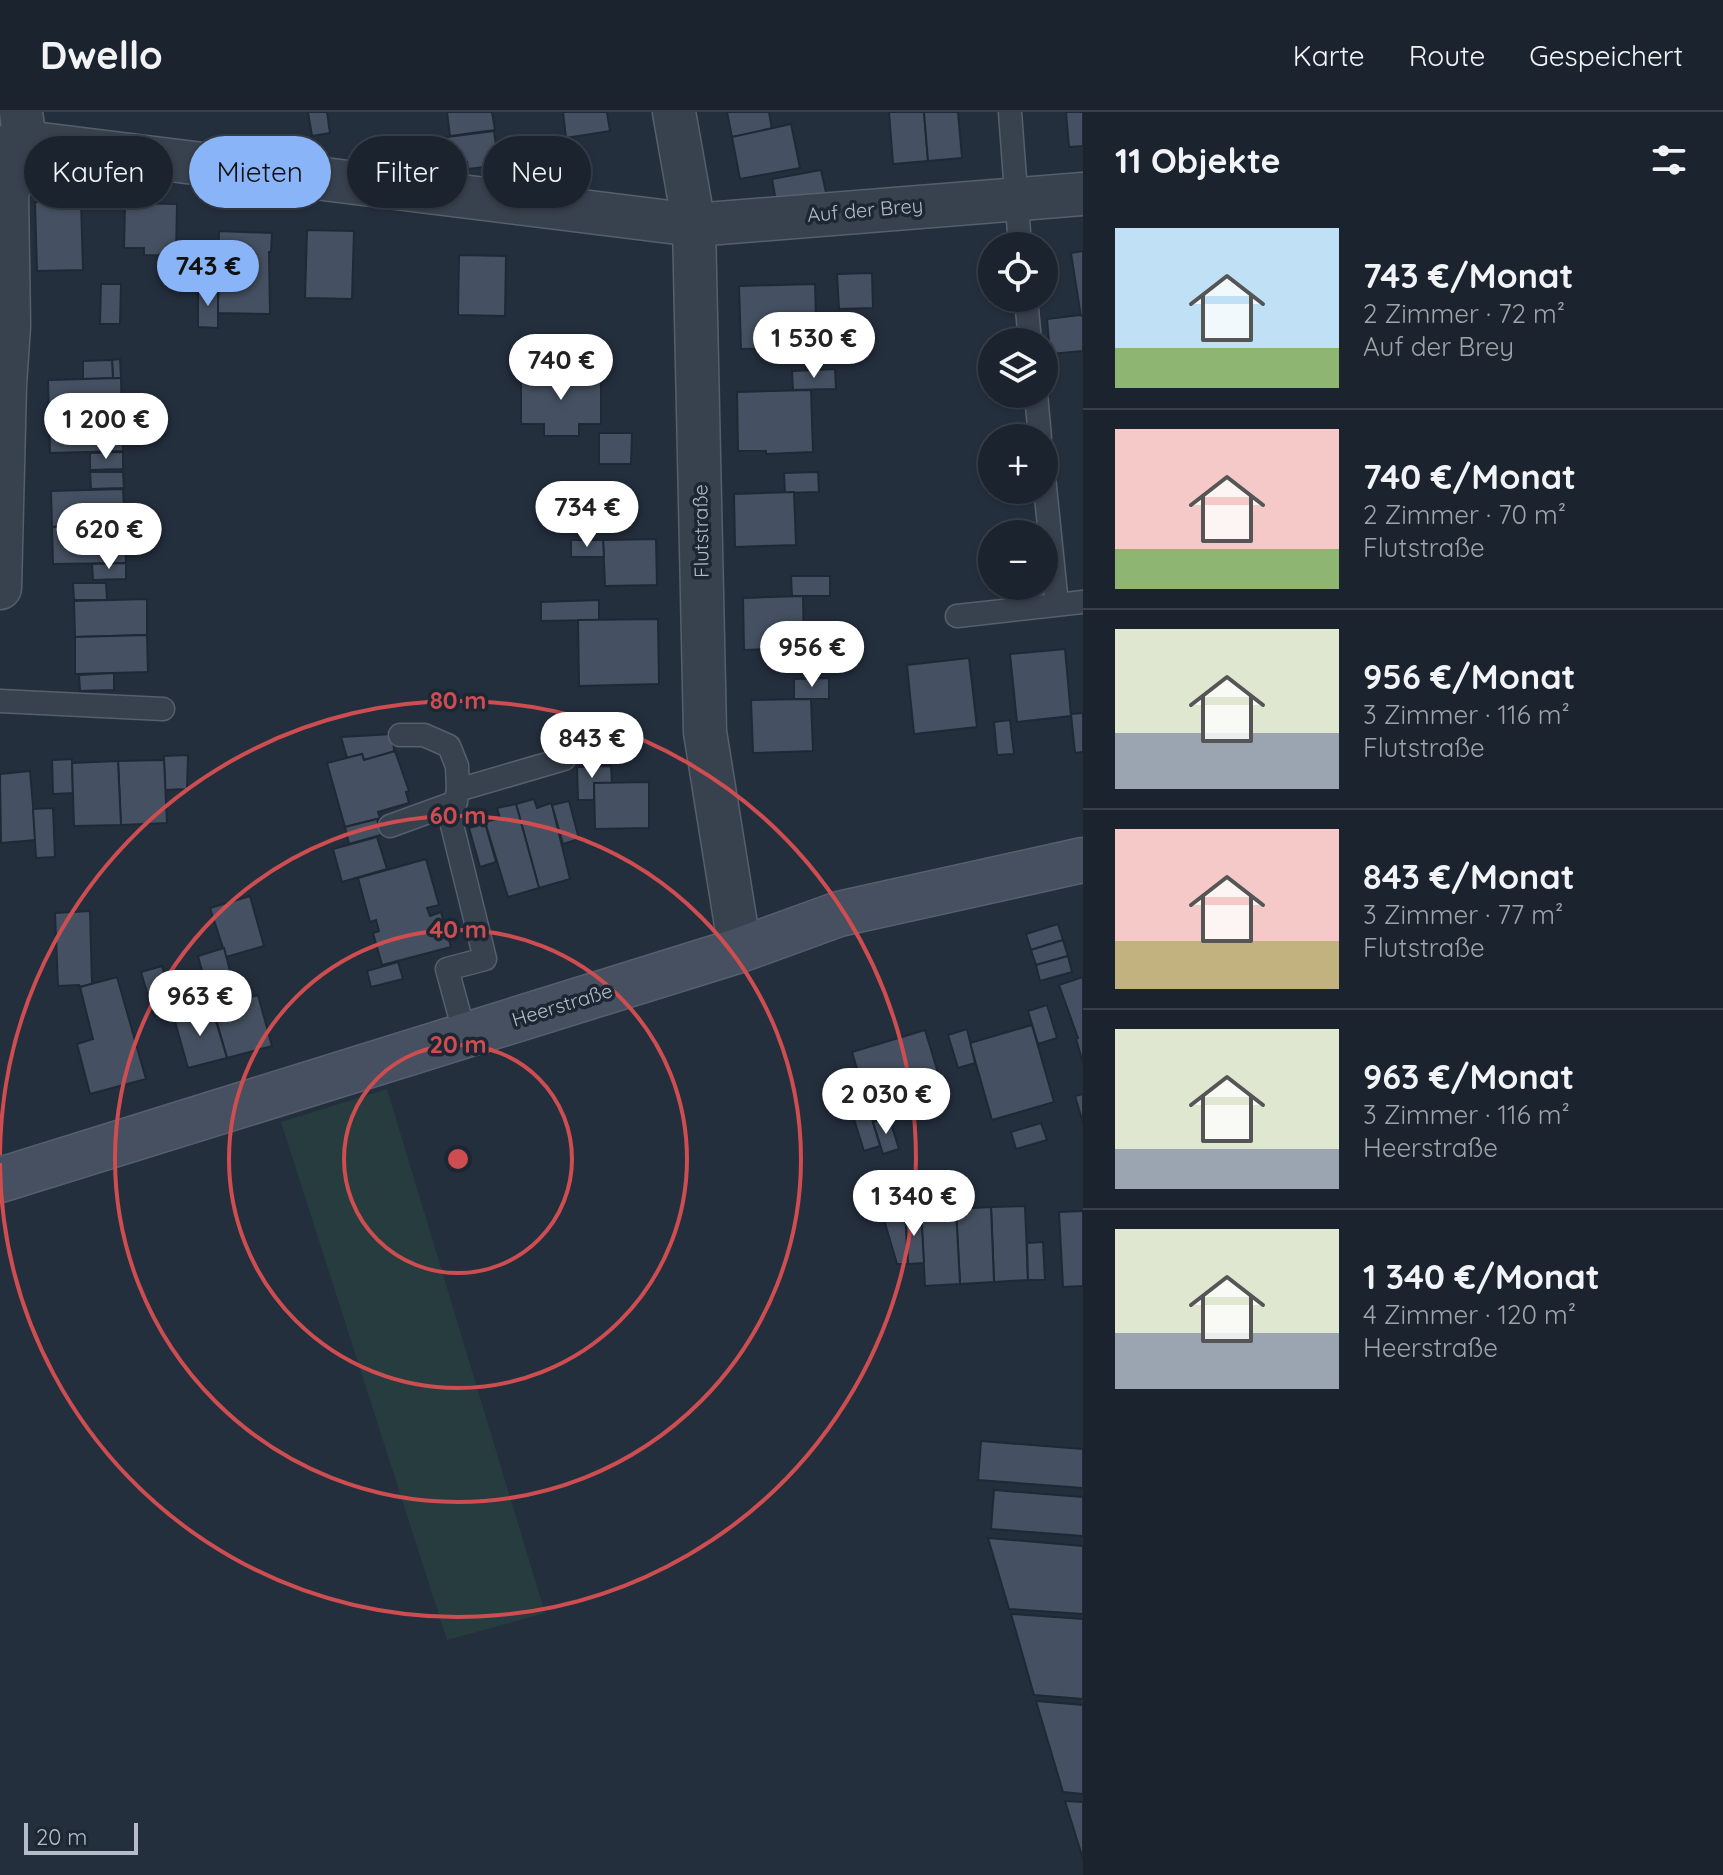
<!DOCTYPE html>
<html lang="de">
<head>
<meta charset="utf-8">
<style>
  :root { --surface:#1b232e; --page:#242b36; --text:#f1f3f6; --muted:#a0a4aa; --line:#39404a; --accent:#8ab4f8 }
  body { margin:0; font-family:Quicksand,sans-serif; background:var(--page); color:var(--text); height:100vh; display:flex; flex-direction:column; font-size:30px; white-space:nowrap }
  * { box-sizing:border-box; margin:0 }
  p { font-size:26px; color:var(--muted) }
  .icon { flex:none; width:44px; height:44px; fill:none; stroke:currentColor; stroke-width:2; stroke-linecap:round; stroke-linejoin:round }
  .map { position:relative; flex:1; overflow:hidden }
  .drawer { display:flex; flex-direction:column; background:var(--surface); width:640px }
  .drawer>* { flex:none }
  .guide { position:absolute; left:24px; top:24px; width:760px; height:72px; display:flex; gap:16px }
  .controls { position:absolute; left:978px; top:120px; display:grid; gap:16px }
  .controls a { display:grid; place-items:center; width:80px; height:80px; border-radius:50%; background:var(--surface); box-shadow:0 2px 6px #0004,0 0 0 2px var(--line); font-size:40px }
  .scale { position:absolute; left:24px; bottom:20px; width:114px; box-sizing:border-box; padding-left:8px; border:4px solid #b4bcc9; border-top:0; font-size:22px; line-height:28px; white-space:nowrap; color:#b4bcc9; -webkit-text-stroke:6px #1d2633; paint-order:stroke }
  .price { position:absolute; translate:-50% -68px; padding:0 18px; border-radius:28px; background:#fff; color:#222; font-size:26px; line-height:52px; filter:drop-shadow(0 2px 4px #0008) }
  .price::after { content:''; position:absolute; left:50%; top:48px; width:24px; height:18px; margin-left:-12px; background:inherit; clip-path:polygon(0 0,100% 0,50% 100%) }
  .price.current { background:var(--accent); color:#111 }
  ul { padding:0; list-style:none }
  li { display:flex; align-items:center; gap:24px; height:200px; padding:0 32px }
  li+li { border-top:2px solid var(--line) }
  li span { display:grid; place-items:center; flex:none; width:224px; height:160px; border-radius:0px; color:#555 }
  li>.icon { margin-inline-start:auto }
  span .icon { width:96px; height:96px; fill:#fffc; stroke-width:1 }
  li b { font-size:34px }
  h2 { display:flex; justify-content:space-between; align-items:center; height:96px; padding:0 32px; font-size:34px }
  .tag { padding:0 28px; border-radius:36px; background:var(--surface); box-shadow:0 2px 6px #0004,0 0 0 2px var(--line); font-size:28px; line-height:72px }
  .tag.current { background:var(--accent); color:#111 }
  header { display:flex; align-items:center; gap:48px; box-sizing:border-box; height:112px; padding:0 40px; background:var(--surface); border-bottom:2px solid var(--line) }
  header strong { font-size:38px }
  nav { display:flex; gap:44px; margin-inline-start:auto; font-size:28px }
  main { display:flex; flex:1; min-height:0 }
  .map>svg:first-child { display:block }
  .green { fill:#263c3f }
  .building { fill:#455162; stroke:#1f2835; stroke-width:2 }
  .lines { fill:none; stroke-linecap:round; stroke-linejoin:round }
  .service-casing { stroke:#565f6c; stroke-width:25 }
  .minor-casing { stroke:#565f6c; stroke-width:45 }
  .secondary-casing { stroke:#565f6c; stroke-width:47 }
  .service { stroke:#38414e; stroke-width:22 }
  .minor { stroke:#38414e; stroke-width:42 }
  .secondary { stroke:#465061; stroke-width:44 }
  .ring { fill:none; stroke:#ce4d50; stroke-width:4 }
  .labels { text-anchor:middle; stroke-width:7; stroke-linejoin:round; paint-order:stroke }
  .street-label { font-size:20px; fill:#b4bcc9; stroke:#1d2633 }
  .centre { fill:#ce4d50; stroke:#1d2633; stroke-width:4 }
  .ring-label { font-size:24px; text-anchor:middle; font-weight:bold; fill:#ce4d50; stroke:#1d2633; stroke-width:7; stroke-linejoin:round; paint-order:stroke }
</style>
</head>
<body>
<header>
<strong>Dwello</strong>
<nav><a>Karte</a><a>Route</a><a>Gespeichert</a></nav>
</header>
<main>
<div class="map">
<svg width="1083" height="1763" viewBox="0 0 1083 1763">
  <rect width="100%" height="100%" fill="#242f3e"/>
  <!-- green -->
  <polygon class="green" points="387,977 545,1501 447,1528 281,1010"/>
  <!-- building -->
  <g class="building">
    <polygon points="308,0 327,0 330,21 312,24"/>
    <polygon points="447,0 492,0 495,18 450,24"/>
    <polygon points="563,0 607,0 610,19 566,26"/>
    <polygon points="727,0 769,0 772,18 732,25"/>
    <polygon points="889,0 924,0 928,49 893,52"/>
    <polygon points="924,0 958,0 962,46 928,49"/>
    <polygon points="1066,0 1083,0 1083,34 1069,35"/>
    <polygon points="791,12 800,56 740,67 732,25"/>
    <polygon points="494,19 498,46 491,46 492,54 468,57 467,50 435,49 432,27"/>
    <polygon points="821,58 827,85 776,90 772,67"/>
    <polygon points="81,89 83,158 37,159 35,90"/>
    <polygon points="125,91 177,92 176,144 144,143 144,136 124,136"/>
    <polygon points="307,118 354,119 352,187 305,186"/>
    <polygon points="219,119 272,121 271,140 269,140 270,202 217,201 221,148 218,147"/>
    <polygon points="1083,139 1083,204 1081,205 1071,141"/>
    <polygon points="459,143 506,144 505,204 458,203"/>
    <polygon points="872,161 873,196 839,197 837,162"/>
    <polygon points="101,172 121,172 120,212 100,212"/>
    <polygon points="815,172 817,241 785,242 785,236 741,237 739,174"/>
    <polygon points="198,177 218,178 218,216 198,215"/>
    <polygon points="1080,203 1083,204 1083,239 1050,242 1047,207"/>
    <polygon points="120,247 121,266 113,266 112,248"/>
    <polygon points="112,248 113,266 83,267 83,249"/>
    <polygon points="544,256 579,256 579,268 601,268 601,312 579,312 579,324 544,324 544,312 521,312 521,268 544,268"/>
    <polygon points="835,257 836,277 793,278 792,259"/>
    <polygon points="121,266 122,303 49,305 48,268"/>
    <polygon points="811,278 813,340 766,342 766,339 738,339 737,280"/>
    <polygon points="122,303 123,339 50,341 49,305"/>
    <polygon points="599,321 632,321 631,352 599,352"/>
    <polygon points="123,340 123,357 90,358 90,341"/>
    <polygon points="90,360 123,360 124,376 91,377"/>
    <polygon points="818,360 819,380 785,381 784,361"/>
    <polygon points="123,377 125,413 52,415 51,379"/>
    <polygon points="794,380 796,433 735,435 734,382"/>
    <polygon points="125,413 126,451 53,452 52,415"/>
    <polygon points="656,427 657,473 605,474 603,428"/>
    <polygon points="571,428 603,428 604,445 571,445"/>
    <polygon points="126,451 126,467 93,468 92,452"/>
    <polygon points="791,464 830,464 830,484 792,484"/>
    <polygon points="73,471 106,471 107,488 74,488"/>
    <polygon points="803,484 804,536 744,538 743,486"/>
    <polygon points="147,487 147,523 75,525 74,489"/>
    <polygon points="599,488 599,508 541,509 541,490"/>
    <polygon points="658,507 659,572 579,574 578,508"/>
    <polygon points="147,523 148,560 75,562 75,525"/>
    <polygon points="1065,537 1071,604 1017,610 1010,542"/>
    <polygon points="969,546 977,615 914,622 907,553"/>
    <polygon points="114,561 114,578 80,579 79,563"/>
    <polygon points="829,566 829,587 794,587 794,567"/>
    <polygon points="811,587 813,639 753,641 751,588"/>
    <polygon points="1083,601 1083,640 1075,641 1071,602"/>
    <polygon points="1010,608 1014,642 997,643 994,610"/>
    <polygon points="393,622 394,640 364,648 362,642 347,646 341,625"/>
    <polygon points="395,639 409,679 406,680 409,691 378,700 380,706 377,707 345,715 327,651 362,642 364,648"/>
    <polygon points="188,643 187,677 165,678 164,644"/>
    <polygon points="72,647 73,681 53,682 52,648"/>
    <polygon points="164,648 167,711 121,713 118,649"/>
    <polygon points="118,649 121,713 74,714 72,651"/>
    <polygon points="611,654 612,671 594,671 594,688 578,688 577,655"/>
    <polygon points="30,659 36,728 1,731 0,662"/>
    <polygon points="649,670 649,716 595,717 594,671"/>
    <polygon points="534,687 537,696 551,691 552,693 570,767 539,776 516,692"/>
    <polygon points="569,689 579,727 563,732 552,693"/>
    <polygon points="516,692 539,776 508,785 485,710 500,706 497,696"/>
    <polygon points="53,696 55,745 36,746 33,697"/>
    <polygon points="377,707 381,723 349,732 345,715"/>
    <polygon points="485,711 496,750 480,755 469,716"/>
    <polygon points="377,725 387,757 342,770 333,737"/>
    <polygon points="426,747 439,793 427,796 430,804 441,800 451,835 382,853 373,821 379,819 376,808 370,810 358,766"/>
    <polygon points="250,784 264,834 226,845 210,796"/>
    <polygon points="90,799 92,872 80,875 79,873 58,874 55,801"/>
    <polygon points="1058,812 1063,828 1031,838 1026,822"/>
    <polygon points="1063,828 1068,844 1036,853 1031,838"/>
    <polygon points="224,836 238,889 212,896 198,844"/>
    <polygon points="1068,844 1072,860 1040,869 1036,853"/>
    <polygon points="398,850 403,867 371,875 367,859"/>
    <polygon points="162,854 175,899 154,904 141,860"/>
    <polygon points="117,865 146,967 90,982 77,932 93,927 80,875"/>
    <polygon points="1083,865 1083,951 1076,927 1078,926 1059,873"/>
    <polygon points="258,883 272,934 227,946 213,896"/>
    <polygon points="1047,893 1057,926 1038,932 1028,899"/>
    <polygon points="212,896 227,946 188,956 174,906"/>
    <polygon points="1032,913 1054,990 992,1008 970,931"/>
    <polygon points="967,917 975,951 958,956 948,923"/>
    <polygon points="925,918 939,964 894,977 901,1001 873,1010 852,940"/>
    <polygon points="1083,982 1083,1011 1075,984"/>
    <polygon points="871,1003 880,1034 864,1039 854,1007"/>
    <polygon points="889,1005 899,1037 883,1042 873,1010"/>
    <polygon points="1041,1011 1047,1028 1016,1037 1011,1020"/>
    <polygon points="1025,1094 1028,1168 994,1170 991,1095"/>
    <polygon points="991,1095 994,1170 960,1172 956,1097"/>
    <polygon points="956,1097 960,1172 925,1174 921,1099"/>
    <polygon points="921,1099 924,1151 908,1152 905,1100"/>
    <polygon points="1083,1099 1083,1174 1063,1175 1059,1100"/>
    <polygon points="905,1100 908,1152 897,1152 882,1101"/>
    <polygon points="1043,1130 1045,1168 1028,1168 1027,1131"/>
    <polygon points="981,1329 1083,1337 1083,1376 978,1368"/>
    <polygon points="994,1378 1083,1385 1083,1424 991,1417"/>
    <polygon points="988,1426 1083,1434 1083,1502 1009,1497"/>
    <polygon points="1011,1502 1083,1507 1083,1587 1034,1583"/>
    <polygon points="1036,1589 1083,1593 1083,1682 1063,1680"/>
    <polygon points="1065,1689 1083,1690 1083,1747"/>
  </g>
  <g class="lines">
    <defs>
      <g id="service">
        <polyline points="1010,0 1020,134"/>
        <polyline points="1026,186 1030,230"/>
        <polyline points="1036,282 1040,326"/>
        <polyline points="1044,365 1057,492"/>
        <polyline points="957,504 1083,490"/>
        <polyline points="0,589 163,597"/>
        <polyline points="400,623 424,623 449,634 457,654 458,678"/>
        <polyline points="390,714 456,690"/>
        <polyline points="465,923 447,857 485,847 451,709 458,678 564,647"/>
      </g>
      <g id="minor">
        <polyline points="674,0 694,113 705,620 740,838"/>
        <polyline points="0,36 25,30 694,113 1083,82"/>
        <polyline points="0,476 5,273 9,214 7,82 25,30 21,0"/>
      </g>
      <polyline id="secondary" points="0,1068 740,838 839,802 1083,748"/>
    </defs>
    <!-- service casing -->
    <use href="#service" class="service-casing"/>
    <!-- minor casing -->
    <use href="#minor" class="minor-casing"/>
    <!-- secondary casing -->
    <use href="#secondary" class="secondary-casing"/>
    <!-- service -->
    <use href="#service" class="service"/>
    <!-- minor -->
    <use href="#minor" class="minor"/>
    <!-- secondary -->
    <use href="#secondary" class="secondary"/>
  </g>
  <!-- distance rings -->
  <g class="ring">
    <circle cx="458" cy="1047" r="114"/>
    <circle cx="458" cy="1047" r="229"/>
    <circle cx="458" cy="1047" r="343"/>
    <path d="M0 1043A458 458 0 1 1 0 1051"/>
  </g>
  <g class="labels">
    <!-- street labels -->
    <g class="street-label">
      <text transform="translate(865 98) rotate(-5)" y="7">Auf der Brey</text>
      <text transform="translate(701 419) rotate(-91)" y="7">Flutstraße</text>
      <text transform="translate(562 893) rotate(-17)" y="7">Heerstraße</text>
    </g>
  </g>
  <circle cx="458" cy="1047" r="12" class="centre"/>
  <g class="ring-label">
    <text x="458" y="597">80 m</text>
    <text x="458" y="712">60 m</text>
    <text x="458" y="826">40 m</text>
    <text x="458" y="941">20 m</text>
  </g>
</svg>
<div class="controls">
<a><svg class="icon" aria-label="locate" viewBox="0 0 24 24"><circle cx="12" cy="12" r="6"/><path d="M12 2v4M12 18v4M2 12h4M18 12h4"/></svg></a>
<a><svg class="icon" aria-label="layers" viewBox="0 0 24 24"><path d="M12 4l9 5-9 5-9-5zM3 14l9 5 9-5"/></svg></a>
<a>+</a>
<a>−</a>
</div>
<div class="scale">20 m</div>
<b class="price current" style="left:208px;top:196px">743 €</b>
<b class="price" style="left:814px;top:268px">1 530 €</b>
<b class="price" style="left:561px;top:290px">740 €</b>
<b class="price" style="left:106px;top:349px">1 200 €</b>
<b class="price" style="left:587px;top:437px">734 €</b>
<b class="price" style="left:109px;top:459px">620 €</b>
<b class="price" style="left:812px;top:577px">956 €</b>
<b class="price" style="left:592px;top:668px">843 €</b>
<b class="price" style="left:200px;top:926px">963 €</b>
<b class="price" style="left:886px;top:1024px">2 030 €</b>
<b class="price" style="left:914px;top:1126px">1 340 €</b>
<div class="guide">
<a class="tag">Kaufen</a>
<a class="tag current">Mieten</a>
<a class="tag">Filter</a>
<a class="tag">Neu</a>
</div>
</div>
<section class="drawer">
<h2>11 Objekte<svg class="icon" aria-label="filters" viewBox="0 0 24 24"><path d="M4 7h16M4 17h16"/><circle cx="9" cy="7" r="2"/><circle cx="15" cy="17" r="2"/></svg></h2>
<ul>
<li><span style="background:linear-gradient(#bfe0f5 75%,#8fb573 0)"><svg class="icon" aria-label="home" viewBox="0 0 24 24"><path d="M3 11l9-7 9 7M6 9v11h12V9"/></svg></span><div><b>743 €/Monat</b><p>2 Zimmer · 72 m²</p><p>Auf der Brey</p></div></li>
<li><span style="background:linear-gradient(#f6c9c9 75%,#8fb573 0)"><svg class="icon" aria-label="home" viewBox="0 0 24 24"><path d="M3 11l9-7 9 7M6 9v11h12V9"/></svg></span><div><b>740 €/Monat</b><p>2 Zimmer · 70 m²</p><p>Flutstraße</p></div></li>
<li><span style="background:linear-gradient(#dfe7d0 65%,#9aa5b1 0)"><svg class="icon" aria-label="home" viewBox="0 0 24 24"><path d="M3 11l9-7 9 7M6 9v11h12V9"/></svg></span><div><b>956 €/Monat</b><p>3 Zimmer · 116 m²</p><p>Flutstraße</p></div></li>
<li><span style="background:linear-gradient(#f6c9c9 70%,#c2b280 0)"><svg class="icon" aria-label="home" viewBox="0 0 24 24"><path d="M3 11l9-7 9 7M6 9v11h12V9"/></svg></span><div><b>843 €/Monat</b><p>3 Zimmer · 77 m²</p><p>Flutstraße</p></div></li>
<li><span style="background:linear-gradient(#dfe7d0 75%,#9aa5b1 0)"><svg class="icon" aria-label="home" viewBox="0 0 24 24"><path d="M3 11l9-7 9 7M6 9v11h12V9"/></svg></span><div><b>963 €/Monat</b><p>3 Zimmer · 116 m²</p><p>Heerstraße</p></div></li>
<li><span style="background:linear-gradient(#dfe7d0 65%,#9aa5b1 0)"><svg class="icon" aria-label="home" viewBox="0 0 24 24"><path d="M3 11l9-7 9 7M6 9v11h12V9"/></svg></span><div><b>1 340 €/Monat</b><p>4 Zimmer · 120 m²</p><p>Heerstraße</p></div></li>
</ul>
</section>
</main>
</body>
</html>
